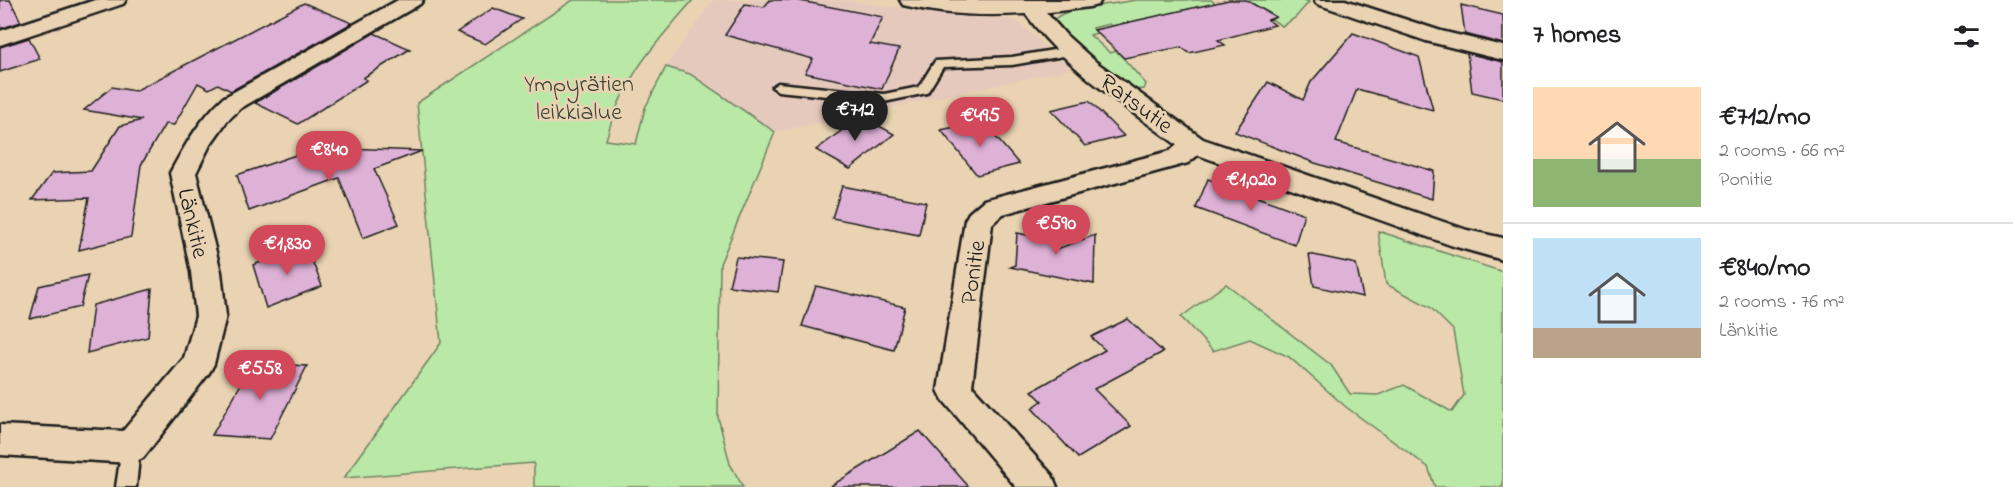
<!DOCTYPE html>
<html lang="en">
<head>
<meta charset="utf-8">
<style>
  :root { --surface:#fff; --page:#f6f6f6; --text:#202124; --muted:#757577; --line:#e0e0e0; --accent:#d1495b }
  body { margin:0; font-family:"Indie Flower",sans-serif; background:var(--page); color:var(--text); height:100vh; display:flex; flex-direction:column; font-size:22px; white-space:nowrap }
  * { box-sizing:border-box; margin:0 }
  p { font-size:20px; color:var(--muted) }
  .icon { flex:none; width:33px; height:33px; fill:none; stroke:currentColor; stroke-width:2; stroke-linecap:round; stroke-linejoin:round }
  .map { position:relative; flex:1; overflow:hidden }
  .drawer { display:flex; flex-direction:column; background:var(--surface); width:510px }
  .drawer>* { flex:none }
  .price { position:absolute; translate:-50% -51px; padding:0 14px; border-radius:21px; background:var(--accent); color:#fff; font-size:20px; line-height:39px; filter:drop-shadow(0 2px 3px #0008) }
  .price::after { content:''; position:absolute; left:50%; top:36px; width:18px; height:14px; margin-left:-9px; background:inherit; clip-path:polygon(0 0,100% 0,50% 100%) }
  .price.current { background:#222; color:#fff }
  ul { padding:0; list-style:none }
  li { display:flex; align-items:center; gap:18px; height:150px; padding:0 30px }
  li+li { border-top:2px solid var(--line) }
  li span { display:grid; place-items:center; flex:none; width:168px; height:120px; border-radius:0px; color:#555 }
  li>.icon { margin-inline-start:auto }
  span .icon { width:72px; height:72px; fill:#fffc; stroke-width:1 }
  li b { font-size:26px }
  h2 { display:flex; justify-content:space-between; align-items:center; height:72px; padding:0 30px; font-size:26px }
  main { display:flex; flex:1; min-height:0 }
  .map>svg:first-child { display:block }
  .built { fill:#e6c9bd }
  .green { fill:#bae8a6; stroke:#6b8261; stroke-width:1.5 }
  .building { fill:#deb1d6; stroke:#1c1c1c; stroke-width:1.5 }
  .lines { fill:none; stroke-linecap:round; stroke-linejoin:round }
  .service-casing { stroke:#1c1c1c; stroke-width:5 }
  .minor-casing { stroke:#1c1c1c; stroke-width:5 }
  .tertiary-casing { stroke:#1c1c1c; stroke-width:5 }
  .service { fill:#e9d3b2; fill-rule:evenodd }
  .minor { fill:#e9d3b2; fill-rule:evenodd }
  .tertiary { fill:#e9d3b2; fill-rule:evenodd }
  .labels { text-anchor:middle; stroke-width:5; stroke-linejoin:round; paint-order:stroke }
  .park-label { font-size:24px; fill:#3c4538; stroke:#e9d3b2 }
  .street-label { font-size:24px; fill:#1c1c1c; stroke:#e9d3b2 }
</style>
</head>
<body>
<main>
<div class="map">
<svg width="1503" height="487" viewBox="0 0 1503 487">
  <rect width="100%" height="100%" fill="#e9d3b2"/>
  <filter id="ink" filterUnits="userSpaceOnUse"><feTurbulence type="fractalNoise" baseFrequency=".0167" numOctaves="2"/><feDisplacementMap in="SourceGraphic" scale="12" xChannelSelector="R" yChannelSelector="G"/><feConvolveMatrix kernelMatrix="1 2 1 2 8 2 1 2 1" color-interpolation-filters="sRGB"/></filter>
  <g filter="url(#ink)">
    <!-- built -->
    <polygon class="built" points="713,0 840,0 930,12 1007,19 1018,22 1071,69 775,132 690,74 666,67"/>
    <!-- green -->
    <g class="green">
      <path d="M573 0H693C653 46 621 80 606 140L636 144 645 108 666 67 690 74 775 132 720 264 718 417 730 464 743 487H534V463L344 478 441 343 417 103Z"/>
      <path d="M1135 0H1211L1219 6 1203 10 1199 6 1116 30 1109 24 1093 28 1097 33 1090 35 1110 53 1117 51 1146 84 1144 89 1132 90 1055 29 1054 20C1065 6 1116 5 1135 0Z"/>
      <polygon points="1246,0 1304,0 1309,2 1295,18 1282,26 1271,19 1276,17"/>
      <polygon points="1378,231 1503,272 1503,487 1435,487 1428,467 1346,407 1289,357 1250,339 1213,351 1181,317 1226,284 1331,365 1350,394 1378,395 1404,385 1452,412 1464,395 1453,330 1430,307 1386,284"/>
    </g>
    <!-- building -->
    <g class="building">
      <polygon points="0,0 10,0 21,22 0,29"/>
      <polygon points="770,0 795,0 883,17 870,44 899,49 882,89 805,73 813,59 725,35 745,4 764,7"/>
      <polygon points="1229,0 1246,0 1276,17 1268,20 1275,25 1218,40 1225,45 1189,53 1181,47 1124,58 1094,30"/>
      <polygon points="304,3 352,23 231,91 218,84 209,89 198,83 174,125 165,124 141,165 131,237 79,250 89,198 32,200 52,173 91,171 120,126 142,120 84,110 112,87 135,91"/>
      <polygon points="1461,5 1503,15 1503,44 1465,34"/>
      <polygon points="493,8 522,19 485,44 457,32"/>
      <polygon points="374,33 410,49 363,78 367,80 298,124 255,103"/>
      <polygon points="1353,33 1419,57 1433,110 1357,89 1336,142 1434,171 1432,199 1315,163 1235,132 1268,82 1303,100 1311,82"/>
      <polygon points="29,38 40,59 0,72 0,47"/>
      <polygon points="1467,53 1503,62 1503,99 1472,92"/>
      <polygon points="1089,101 1124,136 1085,146 1051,110"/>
      <polygon points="861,116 894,134 850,169 816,150"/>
      <polygon points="982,121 1019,164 977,175 941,130"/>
      <polygon points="319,147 422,151 374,169 399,224 363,238 339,178 249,211 237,175"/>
      <polygon points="1208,179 1304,214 1295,245 1196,208"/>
      <polygon points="842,186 926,202 919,235 832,218"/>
      <polygon points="1033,226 1057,230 1057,249 1095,235 1094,284 1010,267 1015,265 1017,233 1032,236"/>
      <polygon points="306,245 322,286 266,308 253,265"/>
      <polygon points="1309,254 1356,264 1363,297 1314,286"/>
      <polygon points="736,257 783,262 778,292 729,286"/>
      <polygon points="88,275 80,307 30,319 39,286"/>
      <polygon points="816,286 905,307 894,350 802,326"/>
      <polygon points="152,289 148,337 87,353 93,305"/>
      <polygon points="1128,319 1163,352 1094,389 1131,426 1078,458 1032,408 1042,401 1032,391 1105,350 1091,337"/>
      <polygon points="253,363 307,366 270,439 212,435"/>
      <polygon points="920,431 969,487 829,487"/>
    </g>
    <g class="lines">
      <defs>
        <g id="service">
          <polygon points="1071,47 1077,51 1075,54 1012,65 943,67 927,93 884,102 778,91 772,87 778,83 884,94 919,87 935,61 1012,57"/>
          <polygon points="131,439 137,441 140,447 136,487 116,487 122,447 125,441"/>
        </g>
        <g id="minor">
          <polygon points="95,0 126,0 123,4 0,45 0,31"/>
          <path d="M398 0H423L420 4 241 108 227 121 210 145 196 173 221 272 226 316 214 364 209 373 143 458 131 463 0 455V425L123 431 184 358 196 316 191 272 170 173C185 145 200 119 223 98Z"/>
          <path d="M1031 0 1037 2 1066 35 1096 62 1203 139 1467 230 1503 238V260L1453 246 1198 155 1188 163 1003 214 992 224 972 386 1052 475 1057 487H1016L943 400 938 390 965 220 969 213 984 200 1170 151 1177 145C1121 103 1060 65 1020 6L1023 2Z"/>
          <polygon points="1314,0 1345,0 1441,31 1503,46 1503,60 1426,41 1317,4"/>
        </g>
        <path id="tertiary" d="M900 0H1101L1098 5 1089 7C1029 16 963 20 903 5Z"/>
      </defs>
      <!-- service casing -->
      <use href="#service" class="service-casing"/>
      <!-- minor casing -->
      <use href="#minor" class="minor-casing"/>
      <!-- tertiary casing -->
      <use href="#tertiary" class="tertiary-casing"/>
      <!-- service -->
      <use href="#service" class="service"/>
      <!-- minor -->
      <use href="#minor" class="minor"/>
      <!-- tertiary -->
      <use href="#tertiary" class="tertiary"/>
    </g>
  </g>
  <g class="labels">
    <!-- park labels -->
    <g class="park-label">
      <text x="579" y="91">Ympyrätien<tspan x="579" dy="28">leikkialue</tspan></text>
    </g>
    <!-- street labels -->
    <g class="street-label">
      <text transform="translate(1137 103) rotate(36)" y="8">Ratsutie</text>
      <text transform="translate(194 223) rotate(77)" y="8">Länkitie</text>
      <text transform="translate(972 272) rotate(-82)" y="8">Ponitie</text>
    </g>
  </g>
</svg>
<b class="price current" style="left:855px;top:142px">€712</b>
<b class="price" style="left:980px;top:148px">€495</b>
<b class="price" style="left:329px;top:182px">€840</b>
<b class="price" style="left:1251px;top:212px">€1,020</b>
<b class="price" style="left:1056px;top:256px">€590</b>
<b class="price" style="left:287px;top:276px">€1,830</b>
<b class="price" style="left:260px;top:401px">€558</b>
</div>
<section class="drawer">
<h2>7 homes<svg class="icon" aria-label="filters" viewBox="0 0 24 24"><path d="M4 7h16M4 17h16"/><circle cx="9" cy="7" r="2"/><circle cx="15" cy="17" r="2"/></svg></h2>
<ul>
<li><span style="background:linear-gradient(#ffd9b3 60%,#8fb573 0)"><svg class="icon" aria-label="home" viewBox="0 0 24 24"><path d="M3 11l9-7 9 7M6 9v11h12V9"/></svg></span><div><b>€712/mo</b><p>2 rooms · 66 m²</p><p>Ponitie</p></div></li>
<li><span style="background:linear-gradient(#bfe0f5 75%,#b9a48a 0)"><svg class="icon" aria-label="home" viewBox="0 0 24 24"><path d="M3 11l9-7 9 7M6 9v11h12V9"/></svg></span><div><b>€840/mo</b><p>2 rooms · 76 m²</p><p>Länkitie</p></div></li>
</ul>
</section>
</main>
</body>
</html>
